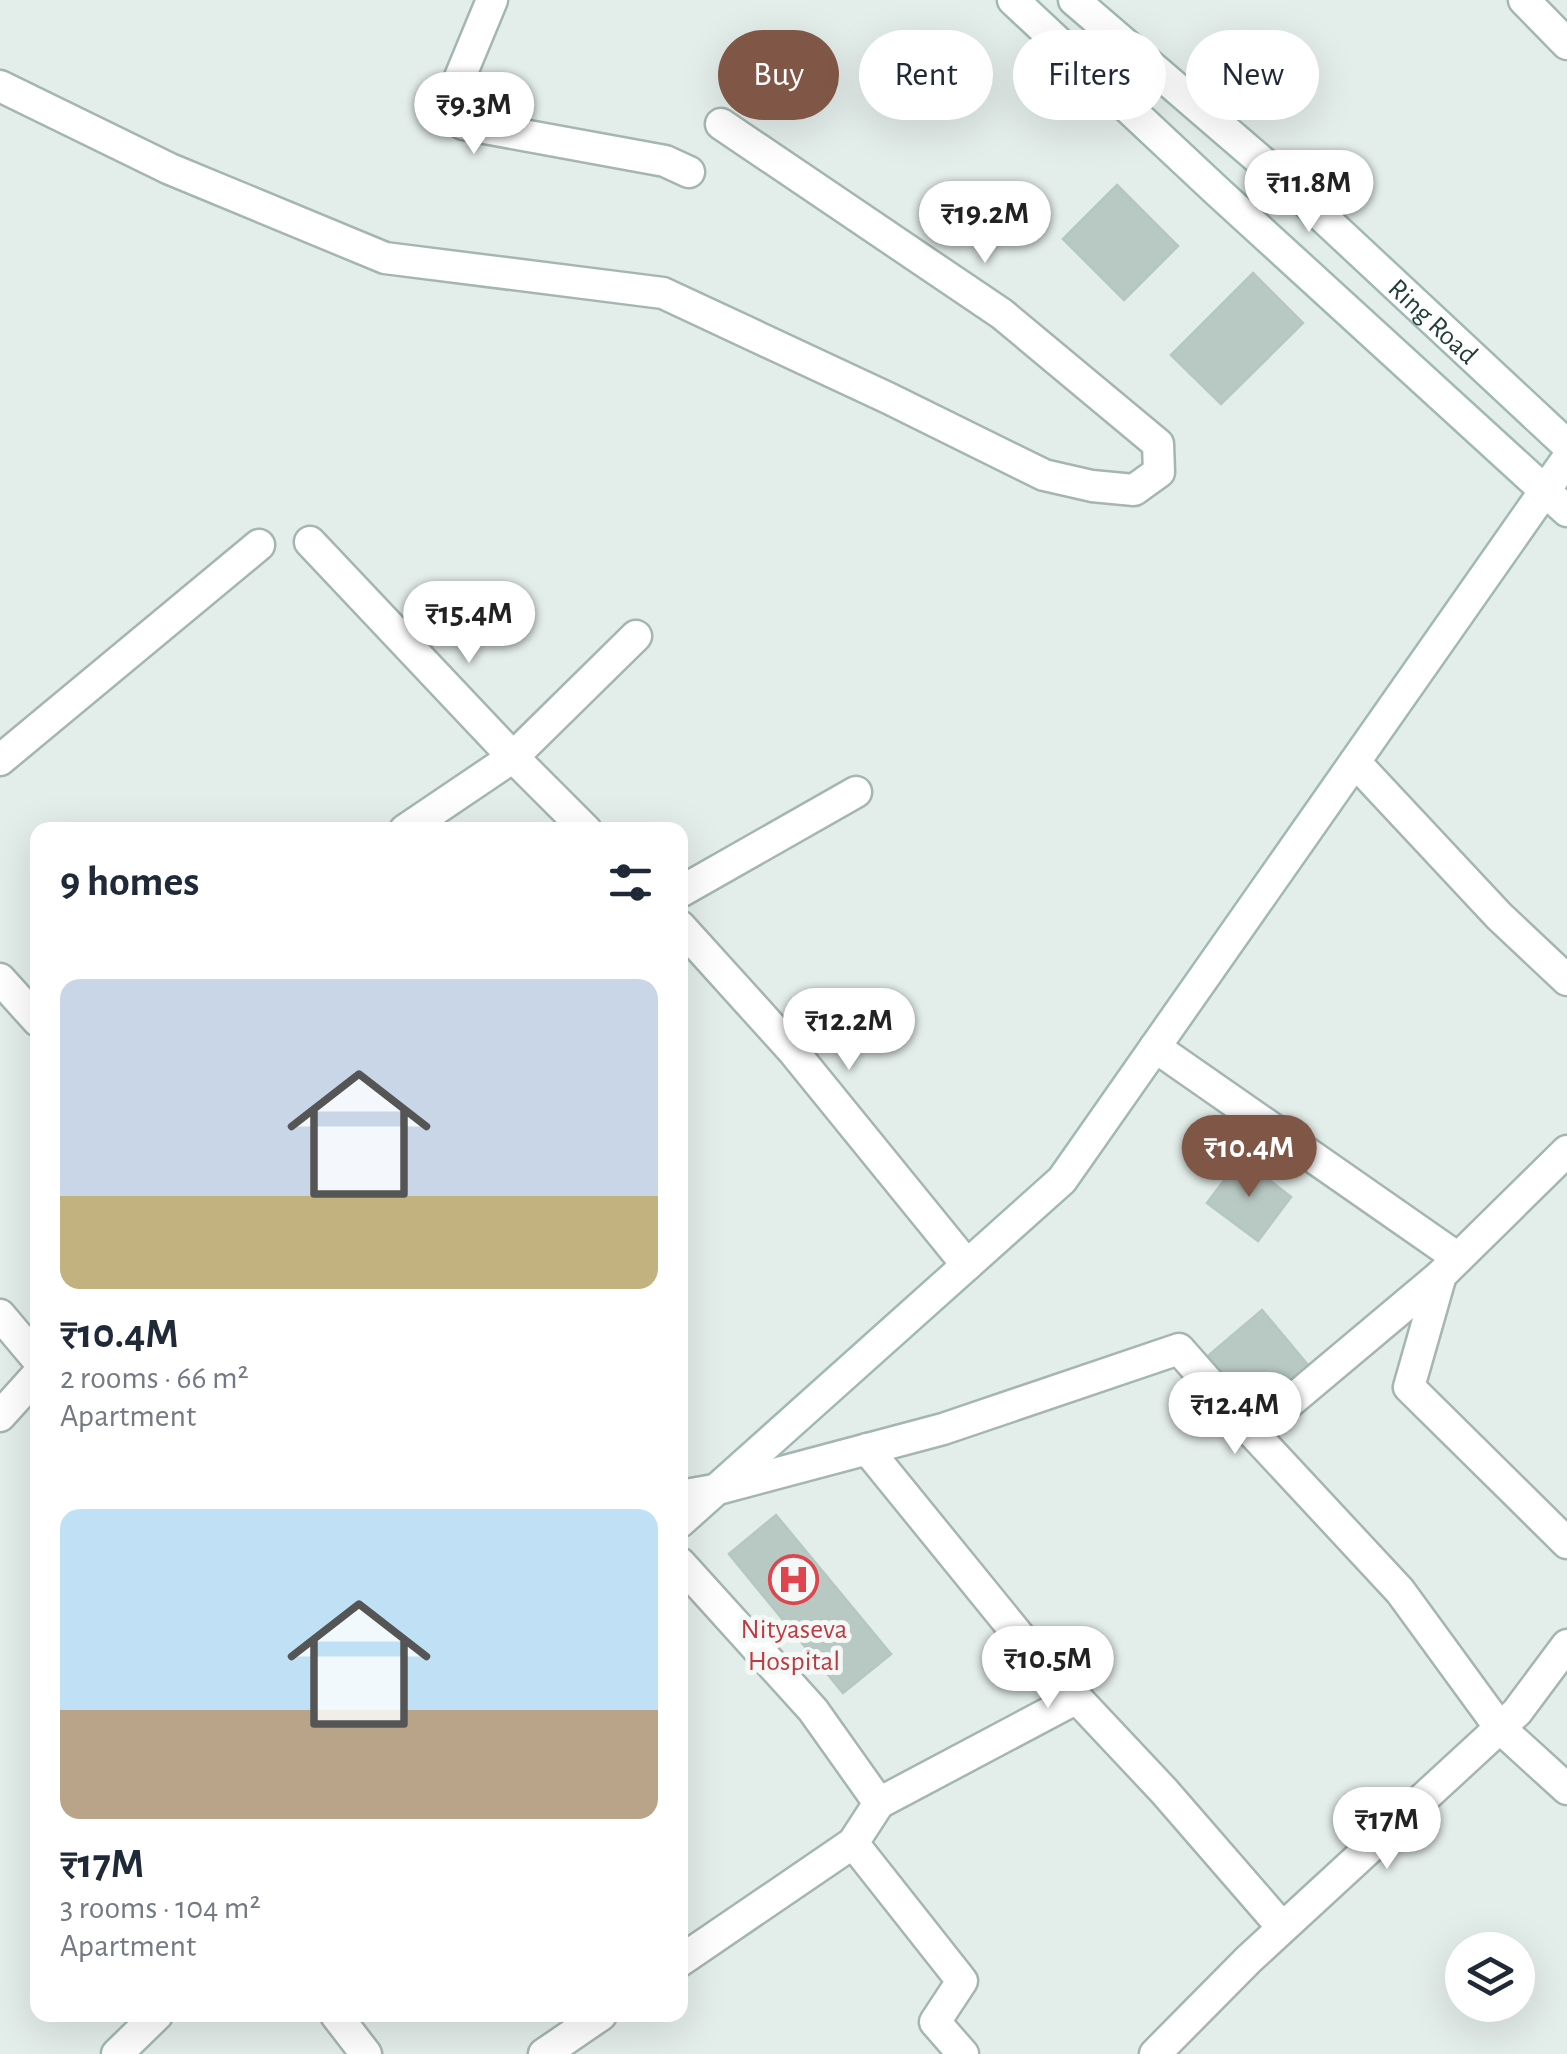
<!DOCTYPE html>
<html lang="en">
<head>
<meta charset="utf-8">
<style>
  :root { --surface:#fff; --page:#f6f6f7; --text:#1f2937; --muted:#747a83; --accent:#805746 }
  body { margin:0; font-family:"Alegreya Sans",sans-serif; background:var(--page); color:var(--text); height:100vh; display:flex; flex-direction:column; font-size:38px; white-space:nowrap }
  * { box-sizing:border-box; margin:0 }
  p { font-size:32px; color:var(--muted) }
  .icon { flex:none; width:55px; height:55px; fill:none; stroke:currentColor; stroke-width:2; stroke-linecap:round; stroke-linejoin:round }
  .map { position:relative; flex:1; overflow:hidden }
  .sheet { position:absolute; left:30px; top:822px; width:658px; height:1200px; display:flex; flex-direction:column; background:var(--surface); border-radius:20px; box-shadow:0 10px 40px #0002 }
  .sheet>* { flex:none }
  .banner { position:absolute; left:718px; top:30px; width:698px; height:90px; display:flex; gap:20px }
  .buttons { position:absolute; left:1445px; top:1932px; display:grid; gap:20px }
  .buttons a { display:grid; place-items:center; width:90px; height:90px; border-radius:50%; background:var(--surface); box-shadow:0 10px 40px #0002; font-size:50px }
  .price { position:absolute; translate:-50% -85px; padding:0 22px; border-radius:35px; background:#fff; color:#222; font-size:32px; line-height:65px; filter:drop-shadow(0 2px 5px #0008) }
  .price::after { content:''; position:absolute; left:50%; top:60px; width:30px; height:22px; margin-left:-15px; background:inherit; clip-path:polygon(0 0,100% 0,50% 100%) }
  .price.active { background:var(--accent); color:#fff }
  ul { padding:0; list-style:none }
  li { display:grid; align-content:center; gap:20px; height:530px; padding:0 30px }
  li span { display:grid; place-items:center; height:310px; border-radius:20px; color:#555 }
  li>.icon { margin-inline-start:auto }
  span .icon { width:180px; height:180px; fill:#fffc; stroke-width:1 }
  li b { font-size:42px }
  h2 { display:flex; justify-content:space-between; align-items:center; height:120px; padding:0 30px; font-size:42px }
  .pill { padding:0 35px; border-radius:45px; background:var(--surface); box-shadow:0 10px 40px #0002; font-size:35px; line-height:90px }
  .pill.active { background:var(--accent); color:#fff }
  .map>svg:first-child { display:block }
  .building { fill:#b8c8c3; stroke:#b5c7c1; stroke-width:2.5 }
  .lines { fill:none; stroke-linecap:round; stroke-linejoin:round }
  .street-casing { stroke:#a5b5b2; stroke-width:35 }
  .secondary-casing { stroke:#a1b9b3; stroke-width:35 }
  .street { stroke:#fff; stroke-width:30 }
  .secondary { stroke:#fff; stroke-width:30 }
  .labels { text-anchor:middle; stroke-width:10; stroke-linejoin:round; paint-order:stroke }
  .street-label { font-size:28px; fill:#223f3a; stroke:#f4f9f7 }
  .health-label { font-size:28px; fill:#be3a42; stroke:#f4f9f7 }
</style>
</head>
<body>
<div class="map">
<svg width="1567" height="2054" viewBox="0 0 1567 2054">
  <rect width="100%" height="100%" fill="#e3edea"/>
  <!-- building -->
  <g class="building">
    <polygon points="1117,185 1178,246 1124,300 1063,239"/>
    <polygon points="1253,273 1303,323 1221,404 1171,355"/>
    <polygon points="1241,1158 1291,1197 1258,1241 1207,1203"/>
    <polygon points="1262,1310 1313,1371 1259,1416 1208,1356"/>
    <polygon points="776,1515 891,1654 843,1693 729,1554"/>
  </g>
  <g class="lines">
    <defs>
      <g id="street">
        <polyline points="492,0 451,99 452,112 463,124 665,161 689,172"/>
        <polyline points="1524,0 1567,44"/>
        <polyline points="0,86 170,169 385,258 663,293 888,398 1044,475 1092,486 1134,490 1159,472 1158,444 1002,314 721,124"/>
        <polyline points="310,542 513,757 586,830"/>
        <polyline points="0,760 259,545"/>
        <polyline points="1355,762 1499,916 1567,980"/>
        <polyline points="405,830 513,757 636,636"/>
        <polyline points="680,892 856,792"/>
        <polyline points="680,926 793,1051 967,1265"/>
        <polyline points="0,979 38,1021"/>
        <polyline points="1155,1047 1458,1258"/>
        <polyline points="1567,1151 1441,1275 1253,1433 1400,1591 1500,1728 1567,1789"/>
        <polyline points="1441,1275 1409,1387 1567,1543"/>
        <polyline points="0,1315 38,1360"/>
        <polyline points="0,1416 38,1374"/>
        <polyline points="867,1449 1024,1642 1164,1791 1282,1927"/>
        <polyline points="680,1496 714,1490 943,1429 1179,1349 1253,1433"/>
        <polyline points="680,1563 813,1710 879,1803 853,1843 962,1981 935,2022 963,2054"/>
        <polyline points="879,1803 1077,1698"/>
        <polyline points="680,1961 853,1843"/>
        <polyline points="336,2015 366,2054"/>
        <polyline points="544,2054 601,2015"/>
        <polyline points="1155,2054 1249,1959 1517,1712 1567,1645"/>
      </g>
      <g id="secondary">
        <polyline points="1013,0 1217,191 1567,511"/>
        <path id="s1" d="M1074 0 1282 179 1567 445"/>
        <polyline points="680,1522 1062,1180 1567,459"/>
        <polyline points="117,2054 157,2015"/>
      </g>
    </defs>
    <!-- street casing -->
    <use href="#street" class="street-casing"/>
    <!-- secondary casing -->
    <use href="#secondary" class="secondary-casing"/>
    <!-- street -->
    <use href="#street" class="street"/>
    <!-- secondary -->
    <use href="#secondary" class="secondary"/>
  </g>
  <!-- icons -->
  <defs>
    <symbol id="hospital-ring" viewBox="-11 -11 22 22"><circle r="9.5" fill="#f4f9f7" stroke="#e0444e" stroke-width="1.5"/><path d="M-5-5h3v3.5h4V-5h3V5h-3V1.5h-4V5h-3Z" fill="#e0444e"/></symbol>
  </defs>
  <g fill-rule="evenodd">
    <use href="#hospital-ring" x="766" y="1552" width="55" height="55"/>
  </g>
  <g class="labels">
    <!-- street labels -->
    <g class="street-label">
      <text dy="10" stroke="none"><textPath href="#s1" startOffset="482">Ring Road</textPath></text>
    </g>
    <!-- health labels -->
    <g class="health-label">
      <text x="794" y="1638">Nityaseva<tspan x="794" dy="32">Hospital</tspan></text>
    </g>
  </g>
</svg>
<div class="buttons">
<a><svg class="icon" aria-label="layers" viewBox="0 0 24 24"><path d="M12 4l9 5-9 5-9-5zM3 14l9 5 9-5"/></svg></a>
</div>
<b class="price" style="left:474px;top:157px">₹9.3M</b>
<b class="price" style="left:1309px;top:235px">₹11.8M</b>
<b class="price" style="left:985px;top:266px">₹19.2M</b>
<b class="price" style="left:469px;top:666px">₹15.4M</b>
<b class="price" style="left:849px;top:1073px">₹12.2M</b>
<b class="price active" style="left:1249px;top:1200px">₹10.4M</b>
<b class="price" style="left:1235px;top:1457px">₹12.4M</b>
<b class="price" style="left:1048px;top:1711px">₹10.5M</b>
<b class="price" style="left:1387px;top:1872px">₹17M</b>
<div class="banner">
<a class="pill active">Buy</a>
<a class="pill">Rent</a>
<a class="pill">Filters</a>
<a class="pill">New</a>
</div>
<section class="sheet">
<h2>9 homes<svg class="icon" aria-label="filters" viewBox="0 0 24 24"><path d="M4 7h16M4 17h16"/><circle cx="9" cy="7" r="2"/><circle cx="15" cy="17" r="2"/></svg></h2>
<ul>
<li><span style="background:linear-gradient(#c9d6e8 70%,#c2b280 0)"><svg class="icon" aria-label="home" viewBox="0 0 24 24"><path d="M3 11l9-7 9 7M6 9v11h12V9"/></svg></span><div><b>₹10.4M</b><p>2 rooms · 66 m²</p><p>Apartment</p></div></li>
<li><span style="background:linear-gradient(#bfe0f5 65%,#b9a48a 0)"><svg class="icon" aria-label="home" viewBox="0 0 24 24"><path d="M3 11l9-7 9 7M6 9v11h12V9"/></svg></span><div><b>₹17M</b><p>3 rooms · 104 m²</p><p>Apartment</p></div></li>
</ul>
</section>
</div>
</body>
</html>
